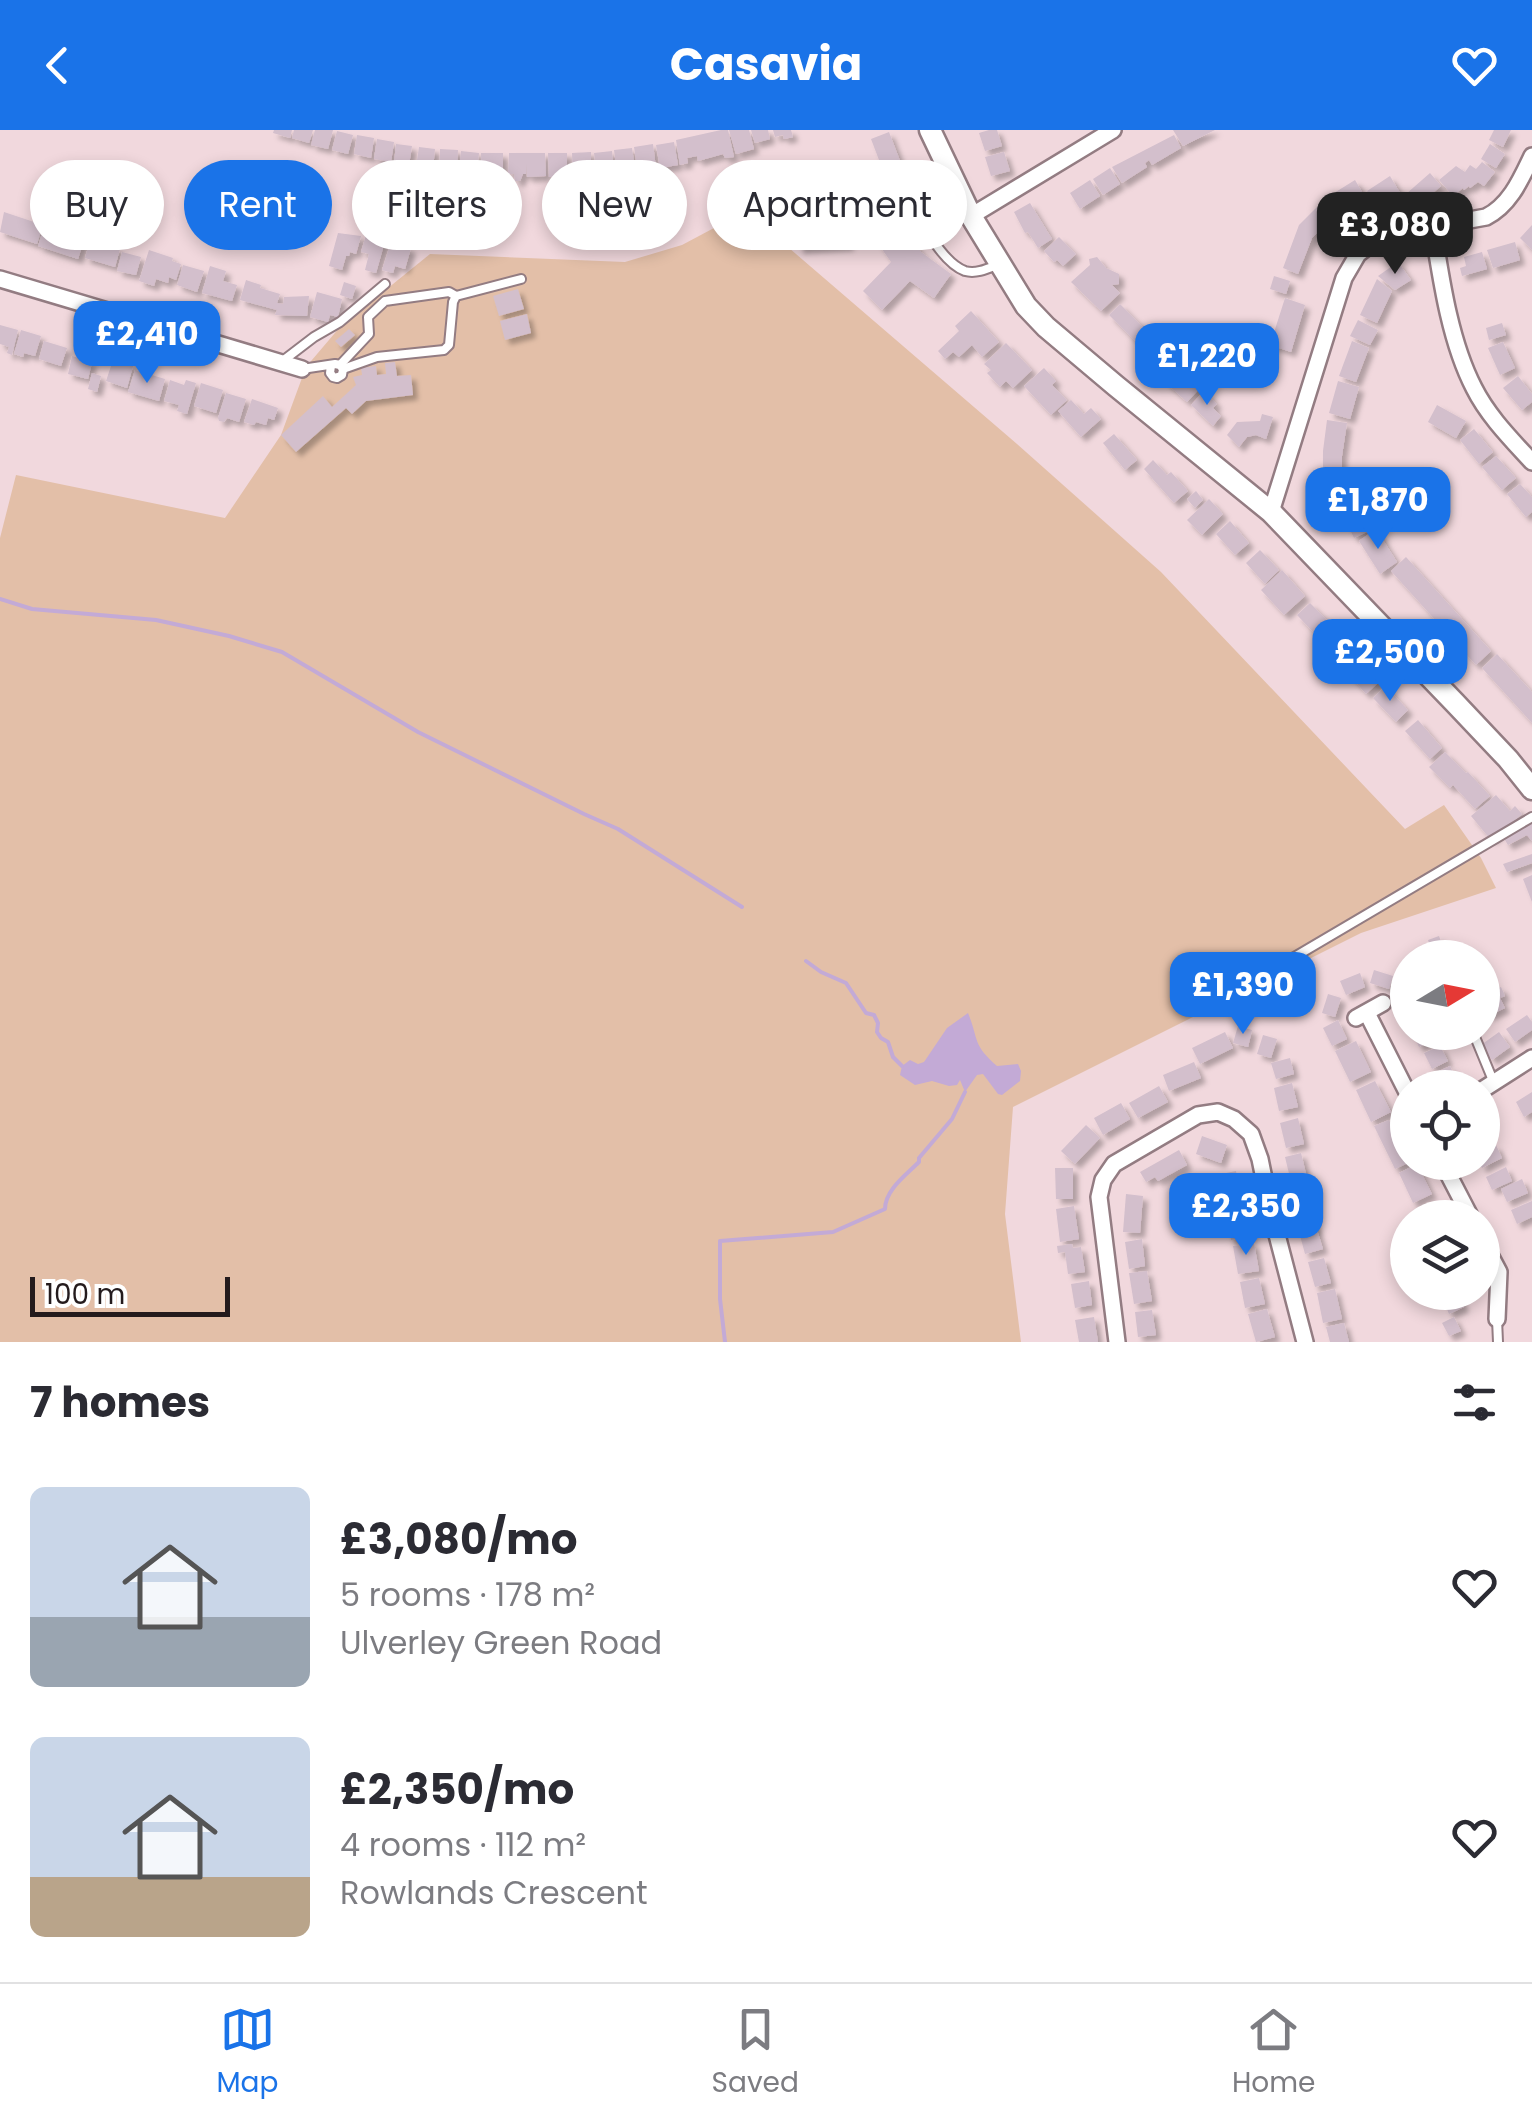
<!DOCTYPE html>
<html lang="en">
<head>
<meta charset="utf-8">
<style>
  :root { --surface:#fff; --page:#f2f2f3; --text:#2b2b33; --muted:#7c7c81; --line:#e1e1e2; --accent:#1a73e8 }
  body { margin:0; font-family:Poppins,sans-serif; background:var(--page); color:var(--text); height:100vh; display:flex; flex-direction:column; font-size:38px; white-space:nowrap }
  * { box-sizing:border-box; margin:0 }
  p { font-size:32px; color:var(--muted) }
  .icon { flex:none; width:55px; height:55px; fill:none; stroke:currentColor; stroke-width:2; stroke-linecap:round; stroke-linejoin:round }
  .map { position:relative; height:1212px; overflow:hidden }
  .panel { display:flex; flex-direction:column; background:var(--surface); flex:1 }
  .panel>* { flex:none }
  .guide { position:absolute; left:30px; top:30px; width:1000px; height:90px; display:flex; gap:20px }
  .needle { width:65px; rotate:80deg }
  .controls { position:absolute; left:1390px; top:810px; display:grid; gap:20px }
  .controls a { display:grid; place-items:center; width:110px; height:110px; border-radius:50%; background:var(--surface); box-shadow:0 5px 15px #0003; font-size:50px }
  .scale { position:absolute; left:30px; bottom:25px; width:200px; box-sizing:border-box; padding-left:10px; border:5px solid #241b1d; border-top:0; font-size:28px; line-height:35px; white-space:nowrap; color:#241b1d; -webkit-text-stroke:8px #fff; paint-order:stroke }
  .price { position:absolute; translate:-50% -85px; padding:0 22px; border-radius:20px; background:var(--accent); color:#fff; font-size:32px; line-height:65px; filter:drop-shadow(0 2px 5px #0008) }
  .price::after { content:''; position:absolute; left:50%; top:60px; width:30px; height:22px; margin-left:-15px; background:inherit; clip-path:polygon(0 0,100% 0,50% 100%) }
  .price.on { background:#222; color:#fff }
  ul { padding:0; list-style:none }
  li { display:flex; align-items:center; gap:30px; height:250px; padding:0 30px }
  li span { display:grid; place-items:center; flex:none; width:280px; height:200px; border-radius:15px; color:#555 }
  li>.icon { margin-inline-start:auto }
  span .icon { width:120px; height:120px; fill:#fffc; stroke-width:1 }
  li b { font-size:42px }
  h2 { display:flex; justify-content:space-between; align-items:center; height:120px; padding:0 30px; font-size:42px }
  .chip { padding:0 35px; border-radius:45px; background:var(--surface); box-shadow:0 5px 15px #0003; font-size:35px; line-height:90px }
  .chip.on { background:var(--accent); color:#fff }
  header { display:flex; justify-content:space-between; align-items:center; height:130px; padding:0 30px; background:var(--accent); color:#fff; font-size:45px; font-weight:700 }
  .tabs { display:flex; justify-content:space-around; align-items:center; height:140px; border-top:2px solid var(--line); background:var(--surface); font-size:28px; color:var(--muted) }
  .tabs a { display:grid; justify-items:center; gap:5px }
  .tabs .on { color:var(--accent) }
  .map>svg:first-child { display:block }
  .green { fill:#e3bfa8 }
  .water { fill:#c3aad6 }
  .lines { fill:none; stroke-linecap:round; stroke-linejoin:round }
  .stream { stroke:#c3aad6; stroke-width:4 }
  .building { fill:#d3bfcc; filter:url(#shadow) }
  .service-casing { stroke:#937c82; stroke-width:12 }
  .minor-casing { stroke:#937c82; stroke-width:20 }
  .tertiary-casing { stroke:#937c82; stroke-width:25 }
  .service { stroke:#fff; stroke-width:8 }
  .minor { stroke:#fff; stroke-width:15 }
  .tertiary { stroke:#fff; stroke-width:20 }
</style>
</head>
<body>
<header><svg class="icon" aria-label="back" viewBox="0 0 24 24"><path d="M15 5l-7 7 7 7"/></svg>Casavia<svg class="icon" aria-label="heart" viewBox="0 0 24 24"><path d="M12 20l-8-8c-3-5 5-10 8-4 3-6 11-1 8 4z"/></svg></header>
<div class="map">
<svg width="1532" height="1212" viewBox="0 0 1532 1212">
  <defs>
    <filter id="shadow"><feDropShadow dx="5" dy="5" stdDeviation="2.5" flood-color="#0004"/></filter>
  </defs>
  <rect width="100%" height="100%" fill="#f1d8dd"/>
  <!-- green -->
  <polygon class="green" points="746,81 1017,314 1161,442 1405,699 1444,675 1481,728 1496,758 1361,803 1013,977 1005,1084 1021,1212 0,1212 0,408 16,345 225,388 281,305 306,237 340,197 430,124 625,132 682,115"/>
  <!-- water -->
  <path class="water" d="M968 883C979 910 972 914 997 936L1018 934 1021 941 1020 951 1002 965 998 964 983 944 977 945 965 962 960 950 957 955 949 956 932 951 915 955 900 945 902 936 910 930 918 934 924 932 947 898Z"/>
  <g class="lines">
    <!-- stream -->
    <g class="stream">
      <polyline points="0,469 32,479 156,490 229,506 282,522 418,602 584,684 618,699 742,777"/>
      <polyline points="806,831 821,842 846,853 866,883 874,885 878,893 877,902 881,908 888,912 893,927 902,936"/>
      <path d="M725 1212 720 1169V1111L833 1102 885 1079C885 1060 906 1045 919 1032V1028L952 989 965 962"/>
    </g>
  </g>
  <!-- building -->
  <g class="building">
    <polygon points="274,0 292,0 290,8 273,3"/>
    <polygon points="294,0 313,0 309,13 292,8"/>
    <polygon points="315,0 333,0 328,19 311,15"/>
    <polygon points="721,0 728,0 734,27 725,28 723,24 698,31 697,26 687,28 688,33 680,35 676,10"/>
    <polygon points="729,0 749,0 754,19 736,24"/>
    <polygon points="751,0 768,0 770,9 755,13"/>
    <polygon points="773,0 791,0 793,7 784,9 783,5 775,7"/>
    <polygon points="989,0 997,0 1002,16 985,21 979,3"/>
    <polygon points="1173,0 1215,0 1183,16"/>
    <polygon points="1494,0 1511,0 1503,17 1489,10"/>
    <polygon points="337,1 353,5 348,24 332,20"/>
    <polygon points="889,2 902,36 884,43 871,9"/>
    <polygon points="357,5 374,8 371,28 354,24"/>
    <polygon points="1174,5 1181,18 1152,35 1149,30 1145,33 1147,37 1122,53 1112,37"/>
    <polygon points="377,9 394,12 391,32 374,29"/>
    <polygon points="674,12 678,35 660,38 656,15"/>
    <polygon points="396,14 412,16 409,35 394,33"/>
    <polygon points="653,14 656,38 651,39 653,48 639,50 634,17"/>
    <polygon points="1490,14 1505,24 1496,38 1481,29"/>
    <polygon points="419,17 435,19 433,39 416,37"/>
    <polygon points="632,18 635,39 631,39 632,50 623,51 622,42 617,43 614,20"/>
    <polygon points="440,19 458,20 457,39 439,38"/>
    <polygon points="461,21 479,23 477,42 459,40"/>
    <polygon points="612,21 615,50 609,50 608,43 597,44 594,23"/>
    <polygon points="591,22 591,42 582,42 583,48 573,48 572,23"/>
    <polygon points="1004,22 1010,41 991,46 985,27"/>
    <polygon points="481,23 503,23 503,44 488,43 488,49 482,51"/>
    <polygon points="509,23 545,23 546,46 527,47 526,34 526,44 523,44 520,51 515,51 514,44 508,44"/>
    <polygon points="548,23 567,23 567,46 549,47"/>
    <polygon points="1482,32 1495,42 1484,56 1478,52 1470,58 1469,56 1464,60 1463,58 1453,66 1439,50 1456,36 1465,42 1470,35 1476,39"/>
    <polygon points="1110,38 1120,54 1103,65 1093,49"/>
    <polygon points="1430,43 1441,56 1417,77 1406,64"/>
    <polygon points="1390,46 1400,63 1377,78 1367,61"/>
    <polygon points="1090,50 1100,66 1080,79 1070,63"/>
    <polygon points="1355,50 1365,67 1339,82 1312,108 1298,144 1283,138 1299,95 1326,68"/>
    <polygon points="862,71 863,83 770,88 769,77"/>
    <polygon points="1030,73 1052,109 1038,118 1028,102 1025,103 1014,82"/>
    <polygon points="4,82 43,95 37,114 0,102"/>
    <polygon points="901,95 921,122 951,144 934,168 910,151 882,180 863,161 891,132 877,112"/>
    <polygon points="1532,95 1532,120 1520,108"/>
    <polygon points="44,97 84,110 78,129 38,116"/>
    <polygon points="338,103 361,106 356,124 350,122 349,126 346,126 342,140 329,136"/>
    <polygon points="848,103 849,116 798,119 798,106"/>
    <polygon points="366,105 385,111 376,143 365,140 369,124 361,122"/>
    <polygon points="1059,107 1076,124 1063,136 1057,130 1054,132 1044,121"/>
    <polygon points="90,110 120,119 115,137 85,128"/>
    <polygon points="391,112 411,118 405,139 395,136 393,143 382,140"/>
    <polygon points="1515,112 1520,130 1493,138 1487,120"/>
    <polygon points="149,120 173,128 172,131 181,134 176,150 169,147 168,153 156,149 154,156 139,151"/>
    <polygon points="122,122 141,127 136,145 117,141"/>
    <polygon points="1482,122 1487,139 1462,146 1460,138 1466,136 1464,127"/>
    <polygon points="1097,127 1106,138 1119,144 1119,154 1112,155 1120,163 1101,181 1071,152 1090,135 1089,129"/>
    <polygon points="1398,132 1411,150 1395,160 1378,146"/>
    <polygon points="183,135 204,141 197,162 177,155"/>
    <polygon points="210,136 226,141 223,151 237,155 232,171 202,163"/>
    <polygon points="1274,146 1290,151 1286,164 1270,159"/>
    <polygon points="1377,149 1392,161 1377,193 1360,185"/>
    <polygon points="246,150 261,155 260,158 280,164 277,173 283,174 284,167 309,166 307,186 275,185 277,180 240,170"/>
    <polygon points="344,152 356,156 352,169 340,165"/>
    <polygon points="518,159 524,179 499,186 493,166"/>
    <polygon points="317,162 342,169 338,187 330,185 328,192 310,187"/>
    <polygon points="1285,168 1305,175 1291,222 1270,215"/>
    <polygon points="1120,174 1146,200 1135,211 1109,185"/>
    <polygon points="971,181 999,212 982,227 972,215 959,227 953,222 945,229 938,221 959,201 955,196"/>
    <polygon points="527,184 531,203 505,210 500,191"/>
    <polygon points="1358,190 1378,200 1370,215 1350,206"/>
    <polygon points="1502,193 1506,205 1489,210 1486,198"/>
    <polygon points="0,195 18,200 12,225 7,223 9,217 0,214"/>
    <polygon points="349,199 355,205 341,217 335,211"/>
    <polygon points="21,200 41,206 35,226 24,223 23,227 14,224"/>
    <polygon points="1152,203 1182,232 1184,230 1203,247 1197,253 1201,257 1187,272 1165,252 1171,246 1141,216"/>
    <polygon points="44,211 67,218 61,236 39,229"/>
    <polygon points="1352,211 1369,218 1356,252 1339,246"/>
    <polygon points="1503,212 1515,238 1500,245 1488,218"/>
    <polygon points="1006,213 1032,240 1013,258 1006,251 1000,257 987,243 991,240 984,234"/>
    <polygon points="72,226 92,232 88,249 68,244"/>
    <polygon points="113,230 133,236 127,258 106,251"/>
    <polygon points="395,232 397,246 411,245 413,265 366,271 352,284 346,278 296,322 281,305 323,266 332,277 356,255 353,247 362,245 361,238 376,236 377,245 386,244 385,233"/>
    <polygon points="1044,238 1056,251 1052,255 1067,270 1051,285 1024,256"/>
    <polygon points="135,240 165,249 159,271 128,262"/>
    <polygon points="92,243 101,246 97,262 88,259"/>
    <polygon points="1518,246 1532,264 1532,272 1522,280 1503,258"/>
    <polygon points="170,250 184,255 186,250 196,253 187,284 177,281 179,275 164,271"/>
    <polygon points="1338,251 1359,257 1350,289 1329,283"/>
    <polygon points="201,253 223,260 216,283 194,276"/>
    <polygon points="1204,261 1217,274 1213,278 1221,286 1213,296 1191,275"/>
    <polygon points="226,263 246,269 239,292 227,288 224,292 219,291 218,288"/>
    <polygon points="252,269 278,278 274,290 268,288 266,295 256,292 254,295 244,292"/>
    <polygon points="1071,270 1084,284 1091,278 1101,289 1081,307 1058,281"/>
    <polygon points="1437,275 1466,291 1456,308 1428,292"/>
    <polygon points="1262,284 1273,287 1266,309 1256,305 1247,307 1239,317 1227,305 1237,292 1260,291"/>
    <polygon points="1327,290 1347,293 1342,326 1342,344 1323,347 1323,321"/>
    <polygon points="1474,299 1493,322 1479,334 1460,310"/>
    <polygon points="1114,304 1137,330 1125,340 1103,313"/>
    <polygon points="1496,326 1516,348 1502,360 1482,337"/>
    <polygon points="1153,330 1167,345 1171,342 1188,361 1174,373 1144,339"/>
    <polygon points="1344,346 1352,385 1362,381 1371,400 1354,408 1345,389 1333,392 1324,349"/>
    <polygon points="1520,354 1532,367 1532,382 1526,387 1507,364"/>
    <polygon points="1196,361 1203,370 1195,378 1187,369"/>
    <polygon points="1209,369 1223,384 1202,405 1187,390"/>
    <polygon points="1230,391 1249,413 1235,425 1216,404"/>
    <polygon points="1376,399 1397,432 1380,444 1359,411"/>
    <polygon points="1260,420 1279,440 1265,454 1246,433"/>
    <polygon points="1406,427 1491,521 1476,535 1391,441"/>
    <polygon points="1282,440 1305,466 1284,485 1261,460"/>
    <polygon points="1310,473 1332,495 1319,508 1297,485"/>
    <polygon points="1339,507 1356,526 1343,538 1326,518"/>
    <polygon points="1497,524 1532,562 1532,593 1482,538"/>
    <polygon points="1359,528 1379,552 1366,564 1346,541"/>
    <polygon points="1385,556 1408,580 1396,592 1373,568"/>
    <polygon points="1418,590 1442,618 1430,629 1405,601"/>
    <polygon points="1445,622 1466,643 1468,642 1490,666 1475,679 1453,655 1450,658 1429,637"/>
    <polygon points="1496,665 1510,681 1515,676 1522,684 1491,710 1471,686"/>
    <polygon points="1532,690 1532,711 1527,705 1508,715 1503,707"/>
    <polygon points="1532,724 1532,733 1507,742 1503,734"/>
    <polygon points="1532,745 1532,772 1523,749"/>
    <polygon points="1439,806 1447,828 1435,828 1428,810"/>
    <polygon points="1374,840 1393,846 1389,859 1370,853"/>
    <polygon points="1360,843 1365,857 1346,865 1340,851"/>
    <polygon points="1494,853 1496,859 1501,857 1505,866 1500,868 1505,878 1488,886 1486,881 1482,882 1482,858"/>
    <polygon points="1408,856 1408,872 1397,877 1391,863"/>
    <polygon points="1328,864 1341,868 1335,887 1322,883"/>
    <polygon points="1527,885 1532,892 1532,900 1515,912 1506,899"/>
    <polygon points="1338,890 1347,909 1332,916 1323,898"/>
    <polygon points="1238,896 1252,900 1248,917 1233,913"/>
    <polygon points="1225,902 1233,918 1200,934 1192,918"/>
    <polygon points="1412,902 1435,902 1437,908 1419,917"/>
    <polygon points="1499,902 1510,917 1492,930 1481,915"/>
    <polygon points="1263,905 1277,909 1271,928 1257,924"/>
    <polygon points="1356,911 1371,942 1350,952 1335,921"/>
    <polygon points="1440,916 1448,931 1432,939 1424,923"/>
    <polygon points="1290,928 1294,944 1276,949 1271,933"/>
    <polygon points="1194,932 1201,948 1169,961 1163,945"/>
    <polygon points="1450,936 1460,958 1439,958 1433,944"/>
    <polygon points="1375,951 1391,982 1371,992 1356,960"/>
    <polygon points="1292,953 1298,977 1279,981 1274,958"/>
    <polygon points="1159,956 1168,972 1138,988 1129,973"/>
    <polygon points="1532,962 1532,982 1524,987 1516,972"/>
    <polygon points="1121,973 1130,989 1103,1005 1094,988"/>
    <polygon points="1298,988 1304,1014 1286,1018 1280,993"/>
    <polygon points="1389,990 1408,1030 1408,1033 1395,1039 1374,996"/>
    <polygon points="1086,995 1100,1008 1075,1034 1061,1021"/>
    <polygon points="1202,1006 1227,1015 1221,1033 1196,1024"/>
    <polygon points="1496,1015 1502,1028 1482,1038 1479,1032 1482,1032 1482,1021"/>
    <polygon points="1179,1020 1187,1035 1158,1051 1155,1047 1146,1052 1140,1042"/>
    <polygon points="1301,1023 1307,1048 1291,1052 1285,1027"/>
    <polygon points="1417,1034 1432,1064 1413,1073 1399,1043"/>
    <polygon points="1506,1037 1512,1051 1492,1060 1486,1047"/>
    <polygon points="1055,1038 1073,1038 1073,1069 1056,1069"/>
    <polygon points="1236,1041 1243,1072 1223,1076 1216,1045"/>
    <polygon points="1522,1049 1528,1063 1507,1072 1501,1059"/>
    <polygon points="1307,1060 1313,1083 1296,1088 1290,1064"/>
    <polygon points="1126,1064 1143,1066 1140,1103 1123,1102"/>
    <polygon points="1532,1071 1532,1087 1517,1094 1511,1080"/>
    <polygon points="1437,1073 1444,1088 1421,1088 1418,1082"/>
    <polygon points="1074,1076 1079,1109 1060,1112 1056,1079"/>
    <polygon points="1245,1080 1251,1106 1231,1110 1226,1084"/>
    <polygon points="1315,1093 1323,1119 1305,1124 1298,1098"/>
    <polygon points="1142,1109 1145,1136 1129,1139 1125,1112"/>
    <polygon points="1254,1113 1259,1141 1238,1144 1233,1116"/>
    <polygon points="1072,1114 1073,1118 1081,1117 1085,1142 1068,1144 1065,1122 1058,1123 1057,1116"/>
    <polygon points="1324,1128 1331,1153 1315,1157 1308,1132"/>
    <polygon points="1147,1141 1152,1171 1134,1174 1129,1143"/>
    <polygon points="1259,1148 1265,1174 1245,1178 1240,1152"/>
    <polygon points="1089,1151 1092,1175 1075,1178 1071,1154"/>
    <polygon points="1335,1159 1342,1189 1323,1193 1317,1163"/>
    <polygon points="1440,1162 1458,1162 1464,1177 1449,1184"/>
    <polygon points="1267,1179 1275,1207 1256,1212 1248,1184"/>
    <polygon points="1152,1180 1156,1205 1138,1207 1135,1182"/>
    <polygon points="1094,1187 1098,1212 1079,1212 1075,1190"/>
    <polygon points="1454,1187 1461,1201 1449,1206 1442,1193"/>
    <polygon points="1344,1193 1349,1212 1330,1212 1326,1197"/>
  </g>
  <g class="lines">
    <defs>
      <g id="service">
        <path d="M913 78C925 97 943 133 965 141 976 144 987 139 997 135"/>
        <polyline points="799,100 860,97 882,99 897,92 913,78 934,52 950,42"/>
        <polyline points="280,233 314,207 340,192 385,154"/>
        <polyline points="340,235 369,204 368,187 385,171 449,162 456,166"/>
        <polyline points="302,239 335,234 340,235 343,239 342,245 337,248 333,247 330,243 331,236"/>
        <polyline points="343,239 377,227 444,220 449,215 453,172 456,166 521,149"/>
        <polyline points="1274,839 1532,687"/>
        <polyline points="1473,902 1494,953"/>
        <polyline points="1497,1189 1498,1212"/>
      </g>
      <g id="minor">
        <polyline points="971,86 1113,0"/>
        <path d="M1433 98C1441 149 1450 212 1474 258 1488 286 1511 309 1532 332"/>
        <polyline points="0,149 302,239"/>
        <path d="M1271 382 1344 148 1358 124 1381 106 1486 87C1510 75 1521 49 1532 26"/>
        <polyline points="1367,883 1408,964"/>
        <polyline points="1356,888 1383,873"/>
        <polyline points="1482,960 1532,928"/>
        <polyline points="1442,1032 1471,1088"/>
        <polyline points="1482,1110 1499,1142 1497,1189"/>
        <polyline points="1117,1212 1099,1067 1103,1050 1114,1034 1198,985 1218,982 1234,989 1251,1004 1260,1029 1270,1078 1305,1212"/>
      </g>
      <polyline id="tertiary" points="930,0 971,86 1026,176 1046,197 1116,256 1271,382 1455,573 1508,629 1532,659"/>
    </defs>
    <!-- service casing -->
    <use href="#service" class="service-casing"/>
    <!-- minor casing -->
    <use href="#minor" class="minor-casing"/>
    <!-- tertiary casing -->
    <use href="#tertiary" class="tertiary-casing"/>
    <!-- service -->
    <use href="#service" class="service"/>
    <!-- minor -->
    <use href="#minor" class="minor"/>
    <!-- tertiary -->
    <use href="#tertiary" class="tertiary"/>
  </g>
</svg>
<div class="controls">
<a><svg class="needle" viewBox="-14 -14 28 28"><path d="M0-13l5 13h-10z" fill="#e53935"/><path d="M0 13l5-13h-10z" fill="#7c7c81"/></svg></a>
<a><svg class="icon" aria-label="locate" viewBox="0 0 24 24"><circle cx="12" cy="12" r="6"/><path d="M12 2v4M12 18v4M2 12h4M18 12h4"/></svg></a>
<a><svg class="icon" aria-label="layers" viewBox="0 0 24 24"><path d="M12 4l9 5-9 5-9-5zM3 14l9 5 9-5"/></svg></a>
</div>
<div class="scale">100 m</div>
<b class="price on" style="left:1395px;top:147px">£3,080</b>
<b class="price" style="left:147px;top:256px">£2,410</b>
<b class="price" style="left:1207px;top:278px">£1,220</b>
<b class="price" style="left:1378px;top:422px">£1,870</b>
<b class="price" style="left:1390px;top:574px">£2,500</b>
<b class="price" style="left:1243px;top:907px">£1,390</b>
<b class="price" style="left:1246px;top:1128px">£2,350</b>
<div class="guide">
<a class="chip">Buy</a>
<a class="chip on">Rent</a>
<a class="chip">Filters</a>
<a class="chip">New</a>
<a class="chip">Apartment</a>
</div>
</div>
<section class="panel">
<h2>7 homes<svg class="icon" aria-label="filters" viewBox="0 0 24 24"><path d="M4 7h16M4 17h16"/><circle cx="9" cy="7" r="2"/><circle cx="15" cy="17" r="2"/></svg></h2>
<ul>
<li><span style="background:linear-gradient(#c9d6e8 65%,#9aa5b1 0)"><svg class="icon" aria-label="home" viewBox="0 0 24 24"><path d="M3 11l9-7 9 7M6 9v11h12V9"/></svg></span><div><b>£3,080/mo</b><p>5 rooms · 178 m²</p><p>Ulverley Green Road</p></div><svg class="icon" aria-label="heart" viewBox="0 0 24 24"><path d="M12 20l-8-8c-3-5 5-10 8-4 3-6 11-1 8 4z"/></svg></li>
<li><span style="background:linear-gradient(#c9d6e8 70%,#b9a48a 0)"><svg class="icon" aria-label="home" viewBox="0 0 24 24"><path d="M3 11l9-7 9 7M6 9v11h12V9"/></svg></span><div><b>£2,350/mo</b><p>4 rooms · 112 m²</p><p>Rowlands Crescent</p></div><svg class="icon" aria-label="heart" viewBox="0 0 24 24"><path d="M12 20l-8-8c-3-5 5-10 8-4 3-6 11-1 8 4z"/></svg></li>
</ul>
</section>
<nav class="tabs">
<a class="on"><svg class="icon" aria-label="map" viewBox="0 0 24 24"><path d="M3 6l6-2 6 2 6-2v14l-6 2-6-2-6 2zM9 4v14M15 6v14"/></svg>Map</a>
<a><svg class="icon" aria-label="saved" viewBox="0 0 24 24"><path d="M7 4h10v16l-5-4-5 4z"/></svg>Saved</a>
<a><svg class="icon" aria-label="home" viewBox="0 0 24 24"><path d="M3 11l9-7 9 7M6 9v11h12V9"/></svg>Home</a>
</nav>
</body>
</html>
